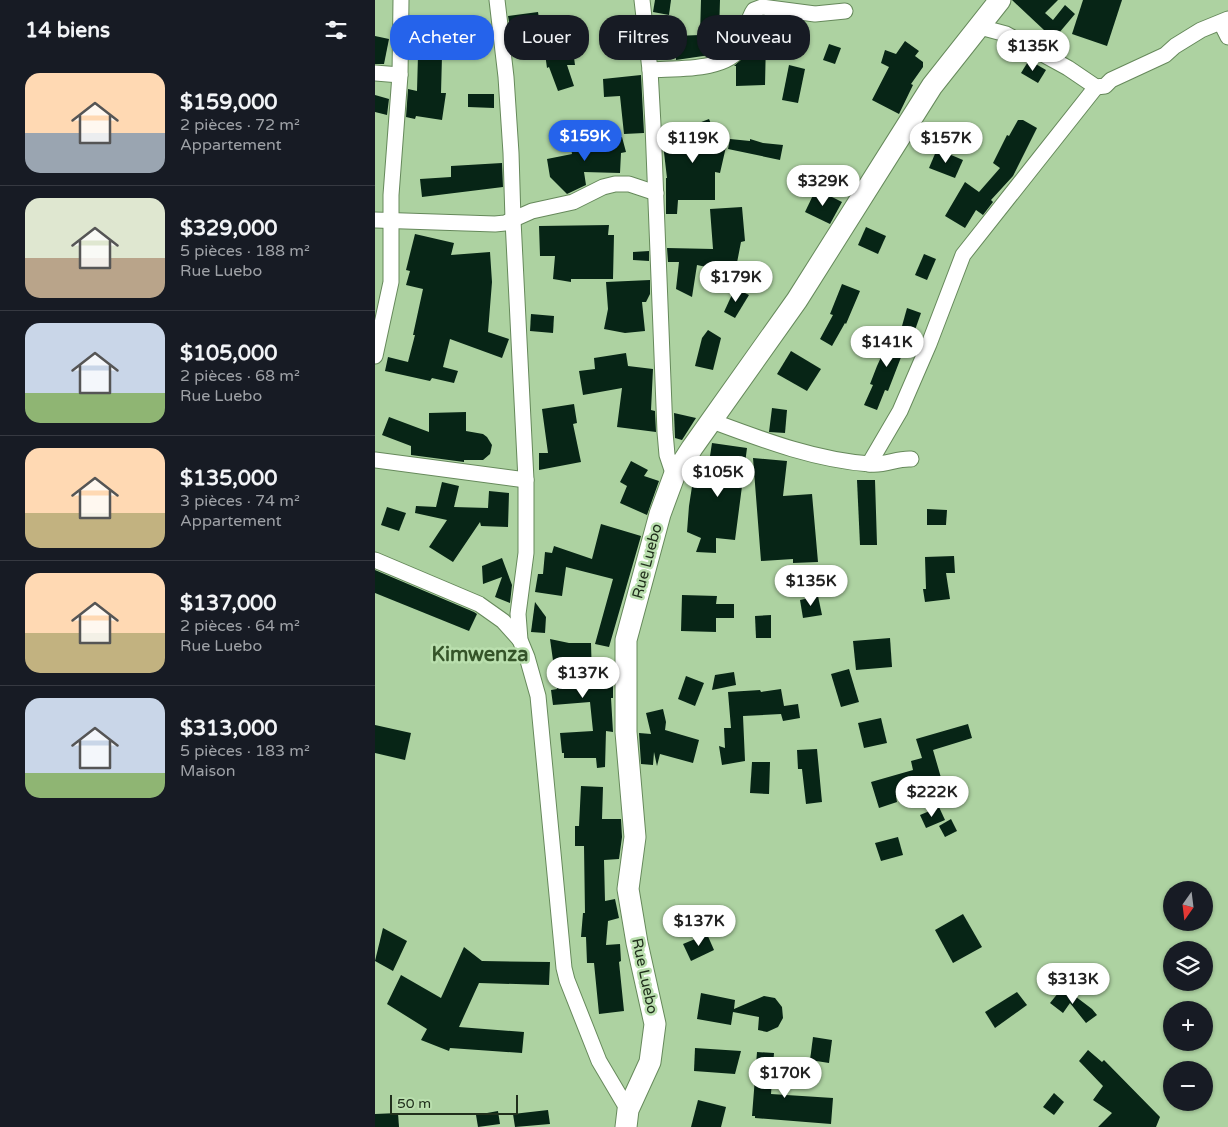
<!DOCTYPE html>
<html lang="fr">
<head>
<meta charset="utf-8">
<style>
  :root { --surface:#171b24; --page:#242831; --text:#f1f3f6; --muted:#9ea1a6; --line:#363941; --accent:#2563eb }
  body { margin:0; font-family:"Varela Round",sans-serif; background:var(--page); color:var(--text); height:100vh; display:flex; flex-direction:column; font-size:19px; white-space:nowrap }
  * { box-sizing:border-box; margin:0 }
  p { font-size:16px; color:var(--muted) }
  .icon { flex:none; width:28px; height:28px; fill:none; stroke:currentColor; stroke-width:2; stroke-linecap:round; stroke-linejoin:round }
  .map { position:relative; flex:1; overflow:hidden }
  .sheet { display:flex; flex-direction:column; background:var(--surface); width:375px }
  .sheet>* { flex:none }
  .banner { position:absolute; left:15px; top:15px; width:475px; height:45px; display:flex; gap:10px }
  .needle { width:32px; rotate:194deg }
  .controls { position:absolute; left:788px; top:881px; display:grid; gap:10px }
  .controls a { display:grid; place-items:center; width:50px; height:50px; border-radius:50%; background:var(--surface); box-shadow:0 1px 4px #0004; font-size:25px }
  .scale { position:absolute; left:15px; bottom:12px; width:128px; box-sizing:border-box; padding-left:5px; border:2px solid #202f1c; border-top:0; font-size:14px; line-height:18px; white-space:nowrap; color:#202f1c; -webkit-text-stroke:4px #badfae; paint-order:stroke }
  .price { position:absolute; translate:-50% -42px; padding:0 11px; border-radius:18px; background:#fff; color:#222; font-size:16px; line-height:32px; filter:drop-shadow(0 1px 2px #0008) }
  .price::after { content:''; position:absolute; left:50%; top:30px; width:15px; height:11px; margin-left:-8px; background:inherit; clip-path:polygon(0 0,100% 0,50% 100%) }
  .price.active { background:var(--accent); color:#fff }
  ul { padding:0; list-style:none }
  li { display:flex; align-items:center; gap:15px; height:125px; padding:0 25px }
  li+li { border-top:1px solid var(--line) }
  li span { display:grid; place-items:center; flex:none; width:140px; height:100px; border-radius:15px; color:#555 }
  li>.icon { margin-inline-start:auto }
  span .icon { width:60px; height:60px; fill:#fffc; stroke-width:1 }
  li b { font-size:21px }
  h2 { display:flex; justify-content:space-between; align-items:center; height:60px; padding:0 25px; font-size:21px }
  .tag { padding:0 18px; border-radius:20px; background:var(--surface); box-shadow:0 1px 4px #0004; font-size:18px; line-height:45px }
  .tag.active { background:var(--accent); color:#fff }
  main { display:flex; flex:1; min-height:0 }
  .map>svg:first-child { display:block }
  .building { fill:#072516 }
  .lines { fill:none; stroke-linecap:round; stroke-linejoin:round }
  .street-casing { stroke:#66895b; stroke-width:17 }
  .secondary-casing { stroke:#66895b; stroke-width:23 }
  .street { stroke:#fff; stroke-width:15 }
  .secondary { stroke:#fff; stroke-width:21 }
  .labels { text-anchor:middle; stroke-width:5; stroke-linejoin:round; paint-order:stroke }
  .street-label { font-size:15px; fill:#202f1c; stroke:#badfae }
  .district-label { font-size:20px; font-weight:bold; fill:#355429; stroke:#badfae }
</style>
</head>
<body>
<main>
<section class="sheet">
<h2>14 biens<svg class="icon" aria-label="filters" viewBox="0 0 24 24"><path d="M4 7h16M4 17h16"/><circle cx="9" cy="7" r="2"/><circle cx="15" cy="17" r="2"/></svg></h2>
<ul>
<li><span style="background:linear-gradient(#ffd9b3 60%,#9aa5b1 0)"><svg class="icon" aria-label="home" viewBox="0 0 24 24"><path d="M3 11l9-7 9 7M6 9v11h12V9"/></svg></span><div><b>$159,000</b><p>2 pièces · 72 m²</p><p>Appartement</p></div></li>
<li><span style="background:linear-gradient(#dfe7d0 60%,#b9a48a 0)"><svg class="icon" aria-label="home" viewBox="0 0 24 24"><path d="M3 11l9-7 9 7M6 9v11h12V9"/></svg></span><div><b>$329,000</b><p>5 pièces · 188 m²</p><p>Rue Luebo</p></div></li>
<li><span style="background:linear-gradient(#c9d6e8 70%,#8fb573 0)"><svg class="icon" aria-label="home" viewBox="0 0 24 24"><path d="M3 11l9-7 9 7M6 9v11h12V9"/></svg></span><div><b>$105,000</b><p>2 pièces · 68 m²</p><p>Rue Luebo</p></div></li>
<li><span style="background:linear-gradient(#ffd9b3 65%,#c2b280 0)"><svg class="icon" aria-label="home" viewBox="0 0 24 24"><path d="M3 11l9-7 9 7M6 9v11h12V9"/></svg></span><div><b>$135,000</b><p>3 pièces · 74 m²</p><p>Appartement</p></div></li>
<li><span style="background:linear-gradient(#ffd9b3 60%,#c2b280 0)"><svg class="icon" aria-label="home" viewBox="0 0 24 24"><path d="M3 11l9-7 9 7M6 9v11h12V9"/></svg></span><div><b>$137,000</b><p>2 pièces · 64 m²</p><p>Rue Luebo</p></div></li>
<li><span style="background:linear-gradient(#c9d6e8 75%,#8fb573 0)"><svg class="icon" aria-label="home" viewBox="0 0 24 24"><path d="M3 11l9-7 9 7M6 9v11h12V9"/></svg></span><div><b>$313,000</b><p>5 pièces · 183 m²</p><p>Maison</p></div></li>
</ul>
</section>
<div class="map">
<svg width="853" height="1127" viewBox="0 0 853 1127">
  <rect width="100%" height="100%" fill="#add2a1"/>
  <!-- building -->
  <g class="building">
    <polygon points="280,0 296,0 294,15 278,12"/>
    <polygon points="326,0 345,0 344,34 349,34 350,39 360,40 353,47 335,55 301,60 300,36 325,35"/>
    <polygon points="637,0 683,0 670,13 678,20 690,5 700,14 673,46 661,40 669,30"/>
    <polygon points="708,0 747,0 732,46 697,34"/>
    <polygon points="163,12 169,51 145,53 142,28 135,28 133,16"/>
    <polygon points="246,26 248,40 227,42 225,29"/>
    <polygon points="0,36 14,39 9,64 0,64"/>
    <polygon points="196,36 200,65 192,65 199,86 183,91 174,67 172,68 168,39"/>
    <polygon points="379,40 391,40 390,85 361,86 361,66 359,66 374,52"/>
    <polygon points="530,41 544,51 540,56 548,62 548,67 536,84 538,85 524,114 497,100 514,67 506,63 510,50 521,54"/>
    <polygon points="454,44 466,48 460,64 448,60"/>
    <polygon points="43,55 67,56 66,93 71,93 67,120 41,116 40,119 31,117 33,89 42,91"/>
    <polygon points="654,60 671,70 663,83 646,73"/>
    <polygon points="414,65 430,69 423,103 407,100"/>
    <polygon points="266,75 269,133 249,134 245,96 229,97 228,79"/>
    <polygon points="93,94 119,94 119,108 93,107"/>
    <polygon points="0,95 14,99 12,115 0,112"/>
    <polygon points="334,119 341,136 353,138 345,173 340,172 340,200 303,200 302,214 291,214 291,178 292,178 288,144 300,142 298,128 316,126"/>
    <polygon points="643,120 648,120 662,128 638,176 616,200 618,202 608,215 601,210 590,228 570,216 590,182 604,192 625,168 618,163 632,135 634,136"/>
    <polygon points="213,133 215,145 247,137 251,152 246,153 245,173 209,172 211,185 192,194 175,177 172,159 197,154 194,136"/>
    <polygon points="355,139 375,141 375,139 388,143 408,145 405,160 353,149"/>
    <polygon points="562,149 588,160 580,178 554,168"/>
    <polygon points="127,163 128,187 47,197 45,179 76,177 76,166"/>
    <polygon points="441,189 467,202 455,224 430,212"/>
    <polygon points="367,207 370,241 366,242 360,273 322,265 317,297 301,289 304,262 293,262 292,248 338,249 335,209"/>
    <polygon points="234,225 233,235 239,235 238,279 196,279 196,282 178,279 180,256 165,256 164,226"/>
    <polygon points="491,227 511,236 503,254 483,245"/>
    <polygon points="40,234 79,243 76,255 115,252 117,282 113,332 134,339 127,358 75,339 68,367 83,371 79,383 57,378 55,381 10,371 13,357 33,362 40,335 38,335 48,289 31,285 35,271 31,270"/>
    <polygon points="274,251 274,261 258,260 258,252"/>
    <polygon points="549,254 561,259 552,280 540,275"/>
    <polygon points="275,280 275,294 271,302 267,302 270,331 250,333 229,329 233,309 231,282"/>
    <polygon points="467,284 485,291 471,324 470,323 457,346 445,339 458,315 455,314"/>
    <polygon points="360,288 374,295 360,318 349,312"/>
    <polygon points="532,308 546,313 540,330 527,326"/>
    <polygon points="156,314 179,316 178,333 155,331"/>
    <polygon points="333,330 346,338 338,370 320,366 327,338"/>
    <polygon points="521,330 536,334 533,348 530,347 513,391 510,390 502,410 489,405 498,385 495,384 502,366 517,333 520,335"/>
    <polygon points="416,351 446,369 432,391 402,374"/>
    <polygon points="251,353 253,366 278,369 276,410 280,411 281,432 242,427 247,388 208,395 204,371 220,369 219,358"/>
    <polygon points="199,404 202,423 198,424 206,462 164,470 164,453 173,453 167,409"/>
    <polygon points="397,408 412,410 410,433 394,432"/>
    <polygon points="91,412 91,431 108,434 112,437 117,445 115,454 108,460 89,460 89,462 36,455 36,446 7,435 14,417 54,432 54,413"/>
    <polygon points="299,413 321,418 307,440 300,438"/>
    <polygon points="337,443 372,448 360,540 341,538 341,553 321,552 326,538 312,532 314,506 318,480 331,482"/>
    <polygon points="378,458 412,461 408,496 437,494 443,562 418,563 418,559 386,561"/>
    <polygon points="256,461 273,470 269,476 284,481 272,515 245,503 252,486 245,482"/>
    <polygon points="482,480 500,480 502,545 485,545"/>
    <polygon points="67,482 84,486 79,507 113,508 114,491 134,493 133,527 106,526 105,522 78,562 54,547 72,520 40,513 41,506 61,507"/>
    <polygon points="12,507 31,513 24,531 6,525"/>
    <polygon points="552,509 572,510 571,525 552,525"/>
    <polygon points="226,524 266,536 234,647 220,644 238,579 191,567 187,596 160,592 163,574 168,574 170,552 177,553 179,546 217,559"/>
    <polygon points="579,556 580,573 571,573 575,599 550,602 548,589 551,589 550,557"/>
    <polygon points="127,558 137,585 135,603 120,597 127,577 108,584 107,566"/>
    <polygon points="0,570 99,612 102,614 94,631 0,593"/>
    <polygon points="307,595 342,596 341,604 359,604 359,618 341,618 341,632 306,631"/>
    <polygon points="443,596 447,615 428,618 425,600"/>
    <polygon points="160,602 171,617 170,633 156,632"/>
    <polygon points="396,615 396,638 381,638 380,616"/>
    <polygon points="515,638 517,667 481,670 478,641"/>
    <polygon points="175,639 194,643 216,643 217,678 238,675 238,698 236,698 238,732 231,731 230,767 222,768 221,758 189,758 189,753 187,753 185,733 218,731 215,702 178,705 176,690 182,689"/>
    <polygon points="474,669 484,702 466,707 456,674"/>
    <polygon points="359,672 361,685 337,690 340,675"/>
    <polygon points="311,676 329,683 320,706 303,699"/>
    <polygon points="406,689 409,706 423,704 425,718 408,721 406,714 368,716 370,761 347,765 344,746 350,748 349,728 356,728 353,692 385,690 386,692"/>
    <polygon points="288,709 291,722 290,730 324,740 318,763 285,754 282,766 279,752 278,765 266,764 264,733 276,734 271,713"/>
    <polygon points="506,718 512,743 489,748 483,723"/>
    <polygon points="593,724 597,738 558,750 569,788 558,791 557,786 521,796 522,802 504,808 496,782 538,770 536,761 547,758 541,739"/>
    <polygon points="0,725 36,733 30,760 0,753"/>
    <polygon points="442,749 447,802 431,804 427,769 423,769 422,750"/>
    <polygon points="377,762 395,762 394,794 375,793"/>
    <polygon points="206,786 228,787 227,819 246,819 247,837 244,859 229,860 230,901 240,899 244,918 233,921 231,945 245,944 246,961 244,962 249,1011 224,1014 219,963 212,963 211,937 206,937 208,913 210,913 209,846 200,846 200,826 204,826"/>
    <polygon points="564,807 570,820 551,828 545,815"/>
    <polygon points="576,819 582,831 570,837 564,826"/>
    <polygon points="523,837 528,855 506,861 500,843"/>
    <polygon points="588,914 607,947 578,963 560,930"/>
    <polygon points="8,928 32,941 18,971 0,961"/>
    <polygon points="332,934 339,950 316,961 308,944"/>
    <polygon points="89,947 107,961 175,962 174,985 104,983 84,1027 149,1032 147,1053 75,1048 74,1051 46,1040 52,1029 12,1004 26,975 66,998"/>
    <polygon points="688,987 717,1009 722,1015 711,1023 695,1003 688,1013 675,1003"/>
    <polygon points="642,992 652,1005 620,1028 610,1012"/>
    <polygon points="326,993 360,1000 359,1009 389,996 400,998 407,1007 408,1018 403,1027 392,1032 383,1030 384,1017 358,1012 356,1025 322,1019"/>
    <polygon points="438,1037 457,1040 454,1063 435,1060"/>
    <polygon points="320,1048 366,1051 360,1074 319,1071"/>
    <polygon points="713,1050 727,1062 729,1060 785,1117 781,1127 723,1127 737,1113 718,1100 728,1086 704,1061"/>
    <polygon points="382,1052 399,1053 396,1094 458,1098 456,1124 380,1118 380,1116 377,1116"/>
    <polygon points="679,1093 689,1102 679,1115 668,1107"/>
    <polygon points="323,1100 351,1107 346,1127 316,1127"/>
    <polygon points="173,1110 175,1124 140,1127 138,1114"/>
    <polygon points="123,1111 125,1124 103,1127 101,1115"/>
    <polygon points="23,1113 24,1127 0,1127 0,1114"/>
  </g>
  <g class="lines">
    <defs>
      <g id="street">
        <polyline points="122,0 131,77 136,153 138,220 151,480 151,553 143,614 145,640 152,657 163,696 189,968 192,980 224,1061 253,1110"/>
        <polyline points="267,0 275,70 278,125 290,432 292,455 299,476"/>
        <polyline points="846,23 853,37"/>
        <polyline points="605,27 631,34 693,68 721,87 730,86 736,80 790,55 800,46 826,30 853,19"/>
        <path d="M275 70C301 68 351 72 367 46 373 35 371 20 379 10L387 7 440 14 470 11"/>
        <polyline points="0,73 25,75"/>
        <polyline points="0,220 120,224 130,223 157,211 198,202 228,187 240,184 254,184 281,193"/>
        <polyline points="0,356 16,282 16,195 25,75 26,0"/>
        <path d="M337 421C388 440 440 460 495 464 510 466 522 458 536 459"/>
        <polyline points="0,460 151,480"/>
        <polyline points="494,464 525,411 554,344 588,255 721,87"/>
        <polyline points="0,560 104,604 128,621 145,640"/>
      </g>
      <polyline id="secondary" points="251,1127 253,1110 275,1062 280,1024 262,943 253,889 260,837 251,732 251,640 285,514 299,476 317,448 422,300 557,86 625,0"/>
    </defs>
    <!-- street casing -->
    <use href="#street" class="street-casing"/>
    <!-- secondary casing -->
    <use href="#secondary" class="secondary-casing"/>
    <!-- street -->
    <use href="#street" class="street"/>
    <!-- secondary -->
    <use href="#secondary" class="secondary"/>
  </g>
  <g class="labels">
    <!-- street labels -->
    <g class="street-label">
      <text transform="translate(272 561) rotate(-75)" y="5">Rue Luebo</text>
      <text transform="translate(270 976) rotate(78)" y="5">Rue Luebo</text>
    </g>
    <!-- district labels -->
    <g class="district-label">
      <text x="105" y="661">Kimwenza</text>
    </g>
  </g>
</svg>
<div class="controls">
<a><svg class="needle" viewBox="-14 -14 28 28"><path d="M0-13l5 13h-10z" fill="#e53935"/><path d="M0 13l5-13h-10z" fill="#9ea1a6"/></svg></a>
<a><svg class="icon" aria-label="layers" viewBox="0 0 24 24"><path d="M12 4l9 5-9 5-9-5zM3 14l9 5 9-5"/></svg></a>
<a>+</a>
<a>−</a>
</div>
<div class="scale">50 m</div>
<b class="price" style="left:658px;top:72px">$135K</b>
<b class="price active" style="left:210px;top:162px">$159K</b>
<b class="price" style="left:318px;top:164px">$119K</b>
<b class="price" style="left:571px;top:164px">$157K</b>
<b class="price" style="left:448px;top:207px">$329K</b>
<b class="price" style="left:361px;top:303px">$179K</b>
<b class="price" style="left:512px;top:368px">$141K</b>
<b class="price" style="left:343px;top:498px">$105K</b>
<b class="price" style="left:436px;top:607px">$135K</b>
<b class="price" style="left:208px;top:699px">$137K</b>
<b class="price" style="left:557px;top:818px">$222K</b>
<b class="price" style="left:324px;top:947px">$137K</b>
<b class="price" style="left:698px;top:1005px">$313K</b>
<b class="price" style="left:410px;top:1099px">$170K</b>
<div class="banner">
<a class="tag active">Acheter</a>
<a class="tag">Louer</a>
<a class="tag">Filtres</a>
<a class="tag">Nouveau</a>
</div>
</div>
</main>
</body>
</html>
